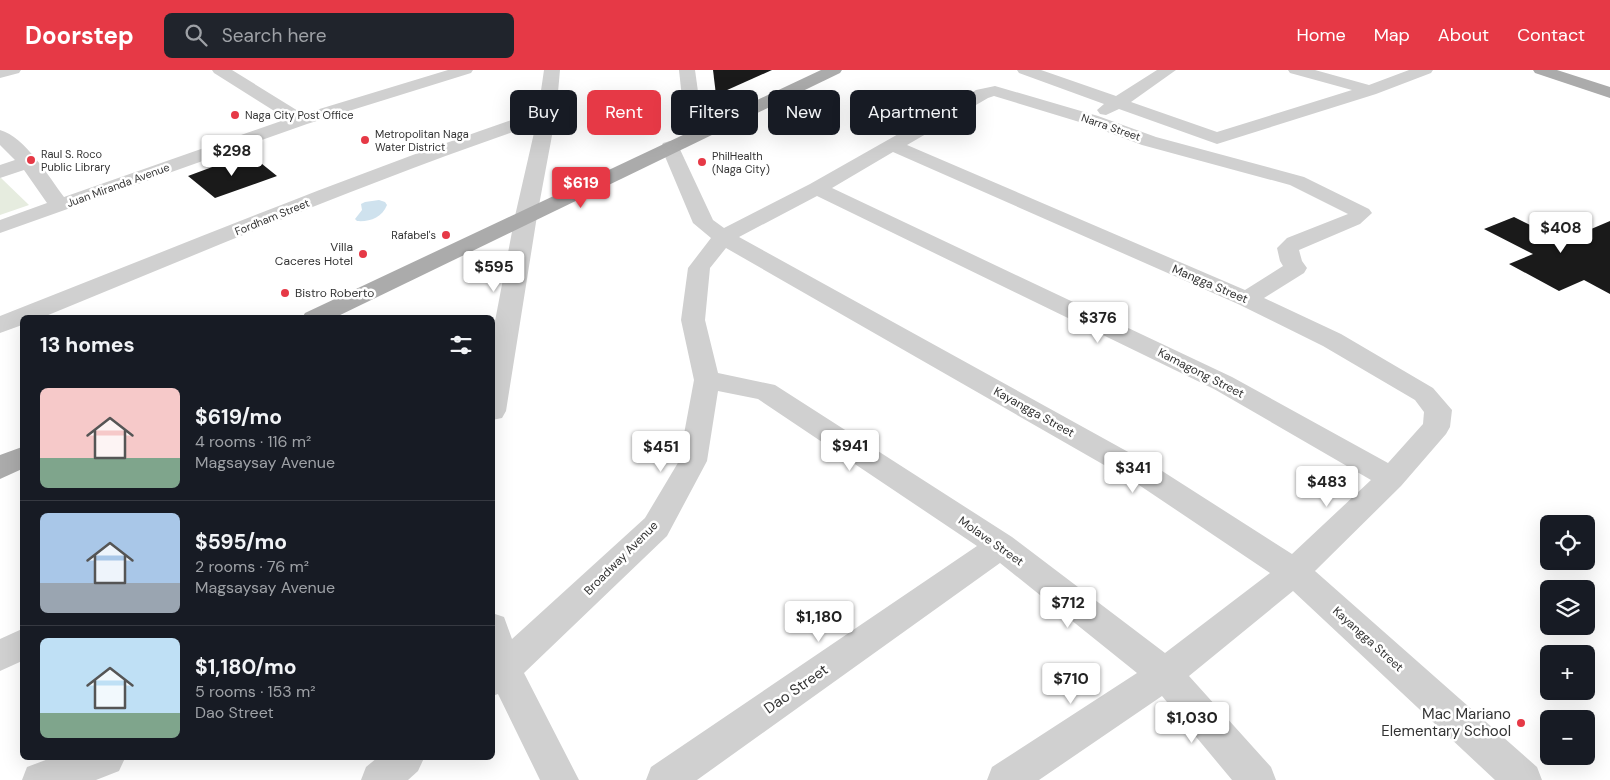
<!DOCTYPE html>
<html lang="en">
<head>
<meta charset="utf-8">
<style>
  :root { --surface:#171b24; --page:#20242c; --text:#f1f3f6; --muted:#9ea1a6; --line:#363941; --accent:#e63946 }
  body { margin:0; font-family:"DM Sans",sans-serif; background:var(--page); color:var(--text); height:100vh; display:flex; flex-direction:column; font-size:19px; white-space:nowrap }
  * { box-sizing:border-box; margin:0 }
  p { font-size:16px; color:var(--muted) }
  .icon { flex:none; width:28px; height:28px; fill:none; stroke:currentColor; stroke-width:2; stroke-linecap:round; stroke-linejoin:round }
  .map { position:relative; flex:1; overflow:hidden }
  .details { position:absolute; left:20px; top:245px; width:475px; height:445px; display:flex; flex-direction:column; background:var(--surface); border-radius:8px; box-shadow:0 5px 20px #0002 }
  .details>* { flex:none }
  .top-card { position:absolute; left:510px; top:20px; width:475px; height:45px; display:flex; gap:10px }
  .fabs { position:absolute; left:1540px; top:445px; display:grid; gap:10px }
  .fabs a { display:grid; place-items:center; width:55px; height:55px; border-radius:8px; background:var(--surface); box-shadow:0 5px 20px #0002; font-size:25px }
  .price { position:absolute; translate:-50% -42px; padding:0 11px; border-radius:5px; background:#fff; color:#222; font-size:16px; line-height:32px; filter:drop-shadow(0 1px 2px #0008) }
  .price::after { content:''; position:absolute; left:50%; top:30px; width:15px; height:11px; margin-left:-8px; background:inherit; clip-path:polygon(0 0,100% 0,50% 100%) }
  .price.active { background:var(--accent); color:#fff }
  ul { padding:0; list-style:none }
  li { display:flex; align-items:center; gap:15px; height:125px; padding:0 20px }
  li+li { border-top:1px solid var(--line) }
  li span { display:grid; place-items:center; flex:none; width:140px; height:100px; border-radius:8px; color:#555 }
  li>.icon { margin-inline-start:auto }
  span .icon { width:60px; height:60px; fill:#fffc; stroke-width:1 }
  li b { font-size:21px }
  h2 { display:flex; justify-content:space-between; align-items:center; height:60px; padding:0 20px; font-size:21px }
  .pill { padding:0 18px; border-radius:8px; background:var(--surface); box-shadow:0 5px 20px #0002; font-size:18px; line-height:45px }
  .pill.active { background:var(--accent); color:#fff }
  header { display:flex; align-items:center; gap:30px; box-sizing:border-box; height:70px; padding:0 25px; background:var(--accent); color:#fff }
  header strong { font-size:24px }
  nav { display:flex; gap:28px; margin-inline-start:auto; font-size:18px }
  .search { width:350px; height:45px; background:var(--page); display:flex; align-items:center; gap:12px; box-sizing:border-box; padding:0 18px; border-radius:8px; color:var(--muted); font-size:19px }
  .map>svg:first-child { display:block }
  .green { fill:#e6ecdf }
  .water { fill:#cfe2ee }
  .building { fill:#1a1a1a }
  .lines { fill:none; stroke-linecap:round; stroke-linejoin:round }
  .minor { fill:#d0d0d0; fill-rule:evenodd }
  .major { fill:#ababab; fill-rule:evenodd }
  .poi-dot { fill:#e63946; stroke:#fff; stroke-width:2 }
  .labels { text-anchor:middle; stroke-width:5; stroke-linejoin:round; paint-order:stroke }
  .far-poi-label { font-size:11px; fill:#333; stroke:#fff; text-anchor:start }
  .far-street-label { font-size:11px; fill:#333; stroke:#fff }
  .poi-label { font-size:12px; fill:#333; stroke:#fff; text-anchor:end }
  .street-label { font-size:12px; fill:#333; stroke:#fff }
  .near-street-label { font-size:15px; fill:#333; stroke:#fff }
  .near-poi-label { font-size:15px; fill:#333; stroke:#fff; text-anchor:end }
</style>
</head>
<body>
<header>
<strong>Doorstep</strong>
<div class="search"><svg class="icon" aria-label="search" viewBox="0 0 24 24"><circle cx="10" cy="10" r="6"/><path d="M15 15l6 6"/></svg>Search here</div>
<nav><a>Home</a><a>Map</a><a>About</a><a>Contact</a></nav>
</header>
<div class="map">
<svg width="1610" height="710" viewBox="0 0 1610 710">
  <rect width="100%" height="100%" fill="#fff"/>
  <!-- green -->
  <polygon class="green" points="0,108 1,108 29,135 0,145"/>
  <!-- water -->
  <path class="water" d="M379 130 385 132 387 135C382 148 369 152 357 151L355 149 362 140 361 134 365 132Z"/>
  <!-- building -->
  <g class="building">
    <polygon points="713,0 772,0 716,25"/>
    <polygon points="252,86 277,106 215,128 188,106 223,93 226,95"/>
    <polygon points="1514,147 1563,171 1610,151 1610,224 1584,210 1559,221 1509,194 1533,184 1484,159"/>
  </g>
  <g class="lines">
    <!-- minor -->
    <g class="minor">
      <polygon points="0,0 21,0 19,3 0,8"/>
      <path d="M212 0H232L303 44 448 0H473L471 3 307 54 0 163V150L47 133 24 100 0 108V95L15 90 0 75V60C25 67 49 107 64 127L287 49 214 3Z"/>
      <path d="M544 0H560L556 44 537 146 506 341 502 348 492 350V267L515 146 536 54C368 111 205 181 41 248H22V255L0 263V246C179 176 356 102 538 41Z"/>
      <polygon points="679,0 695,0 704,65 702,69 695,71 688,69 686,65"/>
      <polygon points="1017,0 1041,0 1116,26 1157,0 1176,0 1131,32 1217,62 1352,20 1290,3 1288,0 1315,0 1369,15 1409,0 1433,0 1431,3 1376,24 1217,74 1119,39 1106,45 1100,44 1097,40 1104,34 1019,3"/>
      <path d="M995 16 1098 46 1156 67 1304 107 1369 139 1372 143 1360 154 1299 180 1302 191 1307 198 1304 203 1264 228 1341 264 1433 318 1452 340 1450 357 1446 364 1401 416 1315 501 1537 697 1542 710H1495L1293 521 1189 606 1271 697 1276 710H1232L1162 626 1039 710H987L992 697 1137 603 1000 493 697 710H646L651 697 977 476 758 329 718 321 707 391 667 466 524 603 579 710H540L498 624 492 626V543L504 547 512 569 645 448 679 391 694 310 681 250 688 198 711 168 693 153 661 77 663 73 670 71 677 73 713 150 724 158 810 114 976 20ZM994 26 1086 54 1142 75 1290 115 1348 144 1287 168 1277 178 1280 191 1283 196 1245 220 907 75 988 28ZM893 82 1238 234 1323 276 1415 330 1424 342 1423 354 1388 393 1232 307 832 118ZM817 126 1214 319 1371 410 1292 484 1159 399 739 167ZM726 178 1139 415 1270 503 1165 583 1012 467 775 315 718 303 705 250 710 198Z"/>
      <polygon points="22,559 22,591 0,601 0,569"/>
      <polygon points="51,688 125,688 119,701 96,710 22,710 27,697"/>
      <polygon points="377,688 424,688 418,701 408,710 361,710 366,697"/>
    </g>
    <!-- major -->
    <g class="major">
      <polygon points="821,0 842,0 840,3 334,248 302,248 305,243"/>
      <polygon points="1533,0 1557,0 1610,17 1610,28 1535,3"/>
      <polygon points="22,377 22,399 0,409 0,385"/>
    </g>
  </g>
  <!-- markers -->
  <g class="poi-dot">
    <circle cx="235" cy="45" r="5"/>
    <circle cx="365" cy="70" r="5"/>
    <circle cx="31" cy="90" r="5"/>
    <circle cx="702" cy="92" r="5"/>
    <circle cx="446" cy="165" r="5"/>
    <circle cx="363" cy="184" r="5"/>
    <circle cx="285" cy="223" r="5"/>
    <circle cx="1521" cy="653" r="5"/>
  </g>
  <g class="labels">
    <!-- far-poi labels -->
    <g class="far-poi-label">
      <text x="245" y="49">Naga City Post Office</text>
      <text x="375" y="68">Metropolitan Naga<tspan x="375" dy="13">Water District</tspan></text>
      <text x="41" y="88">Raul S. Roco<tspan x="41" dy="13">Public Library</tspan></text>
      <text x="712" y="90">PhilHealth<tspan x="712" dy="13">(Naga City)</tspan></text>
      <text x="436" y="169" text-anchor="end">Rafabel's</text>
    </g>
    <!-- far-street labels -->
    <g class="far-street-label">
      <text transform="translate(1111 57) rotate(19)" y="4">Narra Street</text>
      <text transform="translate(118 115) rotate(-20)" y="4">Juan Miranda Avenue</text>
      <text transform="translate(272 147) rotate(-22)" y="4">Fordham Street</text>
    </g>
    <!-- poi labels -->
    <g class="poi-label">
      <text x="353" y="181">Villa<tspan x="353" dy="14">Caceres Hotel</tspan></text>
      <text x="295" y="227" text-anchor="start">Bistro Roberto</text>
    </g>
    <!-- street labels -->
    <g class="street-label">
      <text transform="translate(1210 214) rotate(23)" y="4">Mangga Street</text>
      <text transform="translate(1201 303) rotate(27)" y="4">Kamagong Street</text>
      <text transform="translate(1034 342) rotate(29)" y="4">Kayangga Street</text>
      <text transform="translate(991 471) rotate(35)" y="4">Molave Street</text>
      <text transform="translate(621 488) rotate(-45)" y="4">Broadway Avenue</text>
      <text transform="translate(1368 569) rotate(42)" y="4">Kayangga Street</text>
    </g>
    <!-- near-street labels -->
    <g class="near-street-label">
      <text transform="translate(796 619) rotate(-35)" y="5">Dao Street</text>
    </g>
    <!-- near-poi labels -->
    <g class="near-poi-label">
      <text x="1511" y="649">Mac Mariano<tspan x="1511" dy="17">Elementary School</tspan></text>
    </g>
  </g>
</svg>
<div class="fabs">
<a><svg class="icon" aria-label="locate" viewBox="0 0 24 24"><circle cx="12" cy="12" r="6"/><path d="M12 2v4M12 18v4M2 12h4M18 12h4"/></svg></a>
<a><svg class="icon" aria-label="layers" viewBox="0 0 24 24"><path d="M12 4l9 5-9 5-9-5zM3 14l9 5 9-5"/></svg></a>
<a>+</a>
<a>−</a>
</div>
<b class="price" style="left:232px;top:107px">$298</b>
<b class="price active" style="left:581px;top:139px">$619</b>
<b class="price" style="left:1561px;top:184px">$408</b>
<b class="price" style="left:494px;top:223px">$595</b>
<b class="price" style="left:1098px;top:274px">$376</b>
<b class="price" style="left:850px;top:402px">$941</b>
<b class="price" style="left:661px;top:403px">$451</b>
<b class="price" style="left:1133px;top:424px">$341</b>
<b class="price" style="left:1327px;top:438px">$483</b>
<b class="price" style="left:1068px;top:559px">$712</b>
<b class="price" style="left:819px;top:573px">$1,180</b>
<b class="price" style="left:1071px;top:635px">$710</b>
<b class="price" style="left:1192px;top:674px">$1,030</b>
<div class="top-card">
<a class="pill">Buy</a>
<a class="pill active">Rent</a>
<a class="pill">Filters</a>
<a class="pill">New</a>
<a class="pill">Apartment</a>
</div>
<section class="details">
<h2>13 homes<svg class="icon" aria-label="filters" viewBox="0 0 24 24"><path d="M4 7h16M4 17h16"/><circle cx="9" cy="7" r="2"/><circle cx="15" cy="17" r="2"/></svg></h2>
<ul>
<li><span style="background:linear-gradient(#f6c9c9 70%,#7fa58c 0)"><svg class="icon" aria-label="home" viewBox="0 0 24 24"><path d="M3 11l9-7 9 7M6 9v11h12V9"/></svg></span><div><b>$619/mo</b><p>4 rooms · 116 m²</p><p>Magsaysay Avenue</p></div></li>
<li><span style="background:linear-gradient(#a9c7e8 70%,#9aa5b1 0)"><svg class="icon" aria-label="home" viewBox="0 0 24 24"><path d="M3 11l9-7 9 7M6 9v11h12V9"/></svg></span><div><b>$595/mo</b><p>2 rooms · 76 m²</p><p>Magsaysay Avenue</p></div></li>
<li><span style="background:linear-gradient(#bfe0f5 75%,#7fa58c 0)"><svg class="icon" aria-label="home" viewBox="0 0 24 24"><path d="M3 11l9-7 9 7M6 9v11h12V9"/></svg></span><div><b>$1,180/mo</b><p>5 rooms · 153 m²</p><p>Dao Street</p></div></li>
</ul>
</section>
</div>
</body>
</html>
